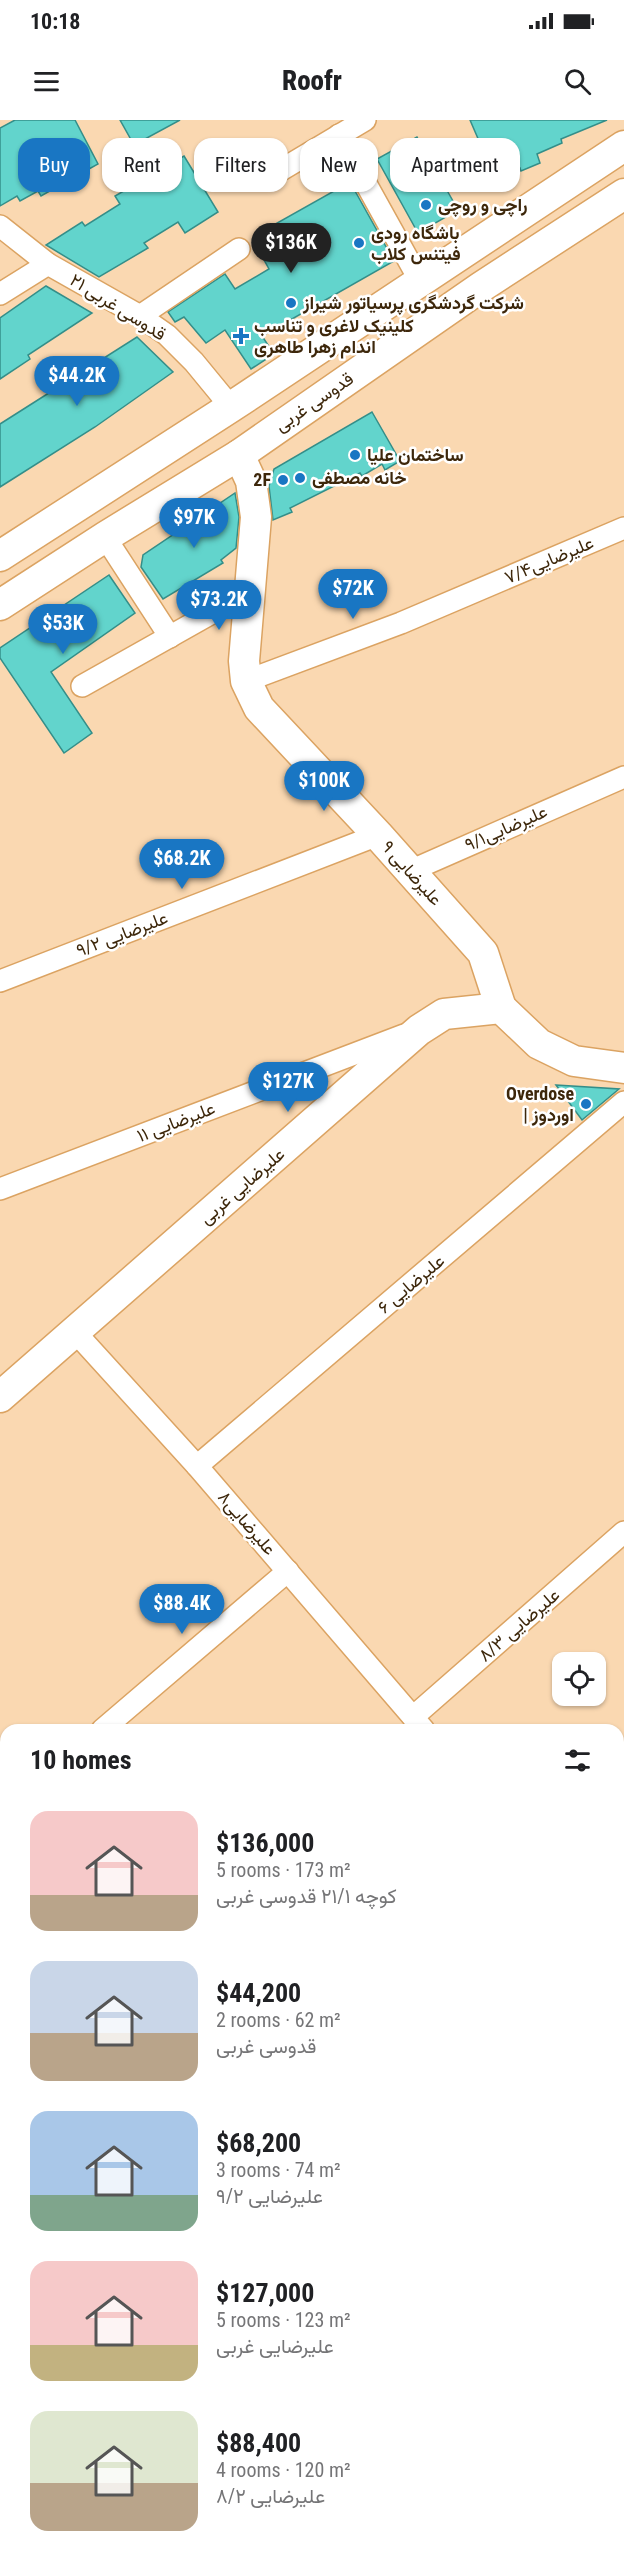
<!DOCTYPE html>
<html lang="en">
<head>
<meta charset="utf-8">
<style>
  :root { --surface:#fff; --page:#f2f2f2; --text:#202124; --muted:#757577; --accent:#1976c3 }
  body { margin:0; font-family:"Roboto Condensed",Vazirmatn,sans-serif; background:var(--page); color:var(--text); height:100vh; display:flex; flex-direction:column; font-size:22px; white-space:nowrap }
  * { box-sizing:border-box; margin:0 }
  p { font-size:20px; color:var(--muted) }
  .icon { flex:none; width:33px; height:33px; fill:none; stroke:currentColor; stroke-width:2; stroke-linecap:round; stroke-linejoin:round }
  .map { position:relative; flex:1; overflow:hidden }
  .details { position:absolute; left:0px; top:1604px; width:624px; height:836px; display:flex; flex-direction:column; background:var(--surface); border-radius:18px 18px 0 0; box-shadow:0 2px 4px #0004 }
  .details>* { flex:none }
  .top-card { position:absolute; left:18px; top:18px; width:588px; height:54px; display:flex; gap:12px }
  .tools { position:absolute; left:552px; top:1532px; display:grid; gap:12px }
  .tools a { display:grid; place-items:center; width:54px; height:54px; border-radius:12px; background:var(--surface); box-shadow:0 2px 4px #0004; font-size:30px }
  .price { position:absolute; translate:-50% -51px; padding:0 14px; border-radius:21px; background:var(--accent); color:#fff; font-size:20px; line-height:39px; filter:drop-shadow(0 2px 3px #0008) }
  .price::after { content:''; position:absolute; left:50%; top:36px; width:18px; height:14px; margin-left:-9px; background:inherit; clip-path:polygon(0 0,100% 0,50% 100%) }
  .price.active { background:#222; color:#fff }
  ul { padding:0; list-style:none }
  li { display:flex; align-items:center; gap:18px; height:150px; padding:0 30px }
  li span { display:grid; place-items:center; flex:none; width:168px; height:120px; border-radius:18px; color:#555 }
  li>.icon { margin-inline-start:auto }
  span .icon { width:72px; height:72px; fill:#fffc; stroke-width:1 }
  li b { font-size:26px }
  h2 { display:flex; justify-content:space-between; align-items:center; height:72px; padding:0 30px; font-size:26px }
  .chip { padding:0 21px; border-radius:18px; background:var(--surface); box-shadow:0 2px 4px #0004; font-size:21px; line-height:54px }
  .chip.active { background:var(--accent); color:#fff }
  .status { display:flex; justify-content:space-between; align-items:center; height:42px; padding:0 30px; background:var(--surface); direction:ltr }
  .status svg { height:16px; fill:currentColor }
  header { display:flex; justify-content:space-between; align-items:center; height:78px; padding:0 30px; background:var(--surface); font-size:27px; font-weight:800 }
  .map>svg:first-child { display:block }
  .building { fill:#62d4cc; stroke:#348e89; stroke-width:1.5 }
  .lines { fill:none; stroke-linecap:round; stroke-linejoin:round }
  .street-casing { stroke:#dba362; stroke-width:24 }
  .secondary-casing { stroke:#dba362; stroke-width:33 }
  .street { stroke:#fff; stroke-width:21 }
  .secondary { stroke:#fff; stroke-width:30 }
  .poi-dot { fill:#1976c3; stroke:#fff; stroke-width:2 }
  .labels { text-anchor:middle; stroke-width:5; stroke-linejoin:round; paint-order:stroke }
  .poi-label { font-size:18px; font-weight:bold; fill:#3d270b; stroke:#fff; text-anchor:start }
  .street-label { font-size:18px; fill:#3d270b; stroke:#fff }
</style>
</head>
<body>
<div class="status"><b>10:18</b><svg viewBox="0 0 49 12"><path d="M0 12V9h3v3zM5 12V6h3v6zM10 12V3h3v9zM15 12V0h3v12zM26 1h20v11H26zM47 4h2v5h-2z"/></svg></div>
<header><svg class="icon" aria-label="menu" viewBox="0 0 24 24"><path d="M4 6h16M4 12h16M4 18h16"/></svg>Roofr<svg class="icon" aria-label="search" viewBox="0 0 24 24"><circle cx="10" cy="10" r="6"/><path d="M15 15l6 6"/></svg></header>
<div class="map">
<svg width="624" height="2438" viewBox="0 0 624 2438">
  <rect width="100%" height="100%" fill="#fad8b1"/>
  <!-- building -->
  <g class="building">
    <polygon points="15,0 75,0 98,44 41,76 38,71 20,81 17,76 0,86 0,8"/>
    <polygon points="120,0 180,0 134,25"/>
    <polygon points="470,0 607,0 561,19 562,23 537,34 540,43 521,51 520,48 495,58"/>
    <polygon points="417,17 458,90 418,113 377,39"/>
    <polygon points="184,36 218,92 185,113 178,102 144,123 148,128 99,157 46,125 82,102 85,106 120,84 115,76"/>
    <polygon points="350,62 394,141 262,216 274,234 251,249 225,210 206,223 184,197 175,202 168,192 225,154 235,169 269,149 258,129 276,118 270,107"/>
    <polygon points="46,166 92,193 28,235 30,239 0,259 0,198"/>
    <polygon points="137,217 173,252 95,307 0,367 0,304"/>
    <polygon points="372,292 400,341 385,350 382,344 362,356 360,353 290,388 292,392 273,400 269,366 274,349"/>
    <polygon points="235,373 239,397 236,428 221,440 223,443 163,479 141,447 143,435"/>
    <polygon points="109,455 135,493 51,552 92,613 64,633 0,538 0,528"/>
    <polygon points="556,965 619,969 582,1000"/>
  </g>
  <g class="lines">
    <defs>
      <g id="street">
        <polyline points="339,15 420,161"/>
        <polyline points="276,53 365,0"/>
        <polyline points="0,106 48,144 140,196 167,215 194,242 231,287"/>
        <polyline points="0,174 48,144"/>
        <polyline points="140,196 239,129"/>
        <polyline points="105,417 170,517"/>
        <polyline points="246,561 401,503 624,408"/>
        <polyline points="82,566 249,472"/>
        <polyline points="410,751 624,657"/>
        <polyline points="0,861 378,715"/>
        <polyline points="0,1069 404,915"/>
        <polyline points="76,1213 197,1346 424,1610"/>
        <polyline points="197,1346 624,982"/>
        <polyline points="413,1597 624,1412"/>
        <polyline points="102,1610 288,1451"/>
        <polyline points="0,1696 6,1691"/>
        <polyline points="618,1834 624,1841"/>
        <polyline points="618,2024 624,2019"/>
        <polyline points="0,2139 6,2133"/>
        <polyline points="618,2425 624,2420"/>
        <polyline points="135,2438 141,2433"/>
      </g>
      <g id="secondary">
        <polyline points="239,335 251,361 256,397 244,541 246,561 259,588 378,715 483,833 501,888"/>
        <polyline points="0,436 231,287 624,26"/>
        <polyline points="0,485 105,417 239,335 481,167 624,74"/>
        <polyline points="0,1277 419,910 444,894 501,888 539,924 574,941 624,948"/>
        <polyline points="0,2378 6,2390"/>
        <polyline points="29,2433 31,2438"/>
      </g>
    </defs>
    <!-- street casing -->
    <use href="#street" class="street-casing"/>
    <!-- secondary casing -->
    <use href="#secondary" class="secondary-casing"/>
    <!-- street -->
    <use href="#street" class="street"/>
    <!-- secondary -->
    <use href="#secondary" class="secondary"/>
  </g>
  <!-- markers -->
  <g class="poi-dot">
    <circle cx="426" cy="85" r="6"/>
    <circle cx="359" cy="123" r="6"/>
    <circle cx="291" cy="183" r="6"/>
    <path d="M238 207h6v6h6v6h-6v6h-6v-6h-6v-6h6z"/>
    <circle cx="355" cy="335" r="6"/>
    <circle cx="300" cy="358" r="6"/>
    <circle cx="283" cy="360" r="6"/>
    <circle cx="586" cy="984" r="6"/>
  </g>
  <g class="labels">
    <!-- poi labels -->
    <g class="poi-label">
      <text x="438" y="91">راچی و روچی</text>
      <text x="371" y="119">باشگاه رودی<tspan x="371" dy="21">فیتنس کلاب</tspan></text>
      <text x="303" y="189">شرکت گردشگری پرسیاتور شیراز</text>
      <text x="254" y="212">کلینیک لاغری و تناسب<tspan x="254" dy="21">اندام زهرا طاهری</tspan></text>
      <text x="367" y="341">ساختمان علیا</text>
      <text x="312" y="364">خانه مصطفی</text>
      <text x="271" y="366" text-anchor="end">2F</text>
      <text x="574" y="980" text-anchor="end">Overdose<tspan x="574" dy="21">| اوردوز</tspan></text>
    </g>
    <!-- street labels -->
    <g class="street-label">
      <text transform="translate(118 187) rotate(32)" y="6">۲۱ قدوسی غربی</text>
      <text transform="translate(314 282) rotate(-34)" y="6">قدوسی غربی</text>
      <text transform="translate(549 440) rotate(-23)" y="6">علیرضایی۷/۴</text>
      <text transform="translate(506 708) rotate(-24)" y="6">علیرضایی۹/۱</text>
      <text transform="translate(412 753) rotate(48)" y="6">۹ علیرضایی</text>
      <text transform="translate(122 814) rotate(-21)" y="6">۹/۲ علیرضایی</text>
      <text transform="translate(176 1002) rotate(-21)" y="6">۱۱ علیرضایی</text>
      <text transform="translate(242 1066) rotate(-41)" y="6">علیرضایی غربی</text>
      <text transform="translate(411 1164) rotate(-40)" y="6">۶ علیرضایی</text>
      <text transform="translate(247 1403) rotate(49)" y="6">علیرضایی۸</text>
      <text transform="translate(519 1505) rotate(-41)" y="6">۸/۳ علیرضایی</text>
    </g>
  </g>
</svg>
<div class="tools">
<a><svg class="icon" aria-label="locate" viewBox="0 0 24 24"><circle cx="12" cy="12" r="6"/><path d="M12 2v4M12 18v4M2 12h4M18 12h4"/></svg></a>
</div>
<b class="price active" style="left:291px;top:154px">$136K</b>
<b class="price" style="left:77px;top:287px">$44.2K</b>
<b class="price" style="left:194px;top:429px">$97K</b>
<b class="price" style="left:353px;top:500px">$72K</b>
<b class="price" style="left:219px;top:511px">$73.2K</b>
<b class="price" style="left:63px;top:535px">$53K</b>
<b class="price" style="left:324px;top:692px">$100K</b>
<b class="price" style="left:182px;top:770px">$68.2K</b>
<b class="price" style="left:288px;top:993px">$127K</b>
<b class="price" style="left:182px;top:1515px">$88.4K</b>
<div class="top-card">
<a class="chip active">Buy</a>
<a class="chip">Rent</a>
<a class="chip">Filters</a>
<a class="chip">New</a>
<a class="chip">Apartment</a>
</div>
<section class="details">
<h2>10 homes<svg class="icon" aria-label="filters" viewBox="0 0 24 24"><path d="M4 7h16M4 17h16"/><circle cx="9" cy="7" r="2"/><circle cx="15" cy="17" r="2"/></svg></h2>
<ul>
<li><span style="background:linear-gradient(#f6c9c9 70%,#b9a48a 0)"><svg class="icon" aria-label="home" viewBox="0 0 24 24"><path d="M3 11l9-7 9 7M6 9v11h12V9"/></svg></span><div><b>$136,000</b><p>5 rooms · 173 m²</p><p>کوچه ۲۱/۱ قدوسی غربی</p></div></li>
<li><span style="background:linear-gradient(#c9d6e8 60%,#b9a48a 0)"><svg class="icon" aria-label="home" viewBox="0 0 24 24"><path d="M3 11l9-7 9 7M6 9v11h12V9"/></svg></span><div><b>$44,200</b><p>2 rooms · 62 m²</p><p>قدوسی غربی</p></div></li>
<li><span style="background:linear-gradient(#a9c7e8 70%,#7fa58c 0)"><svg class="icon" aria-label="home" viewBox="0 0 24 24"><path d="M3 11l9-7 9 7M6 9v11h12V9"/></svg></span><div><b>$68,200</b><p>3 rooms · 74 m²</p><p>۹/۲ علیرضایی</p></div></li>
<li><span style="background:linear-gradient(#f6c9c9 70%,#c2b280 0)"><svg class="icon" aria-label="home" viewBox="0 0 24 24"><path d="M3 11l9-7 9 7M6 9v11h12V9"/></svg></span><div><b>$127,000</b><p>5 rooms · 123 m²</p><p>علیرضایی غربی</p></div></li>
<li><span style="background:linear-gradient(#dfe7d0 60%,#b9a48a 0)"><svg class="icon" aria-label="home" viewBox="0 0 24 24"><path d="M3 11l9-7 9 7M6 9v11h12V9"/></svg></span><div><b>$88,400</b><p>4 rooms · 120 m²</p><p>علیرضایی ۸/۲</p></div></li>
</ul>
</section>
</div>
</body>
</html>
